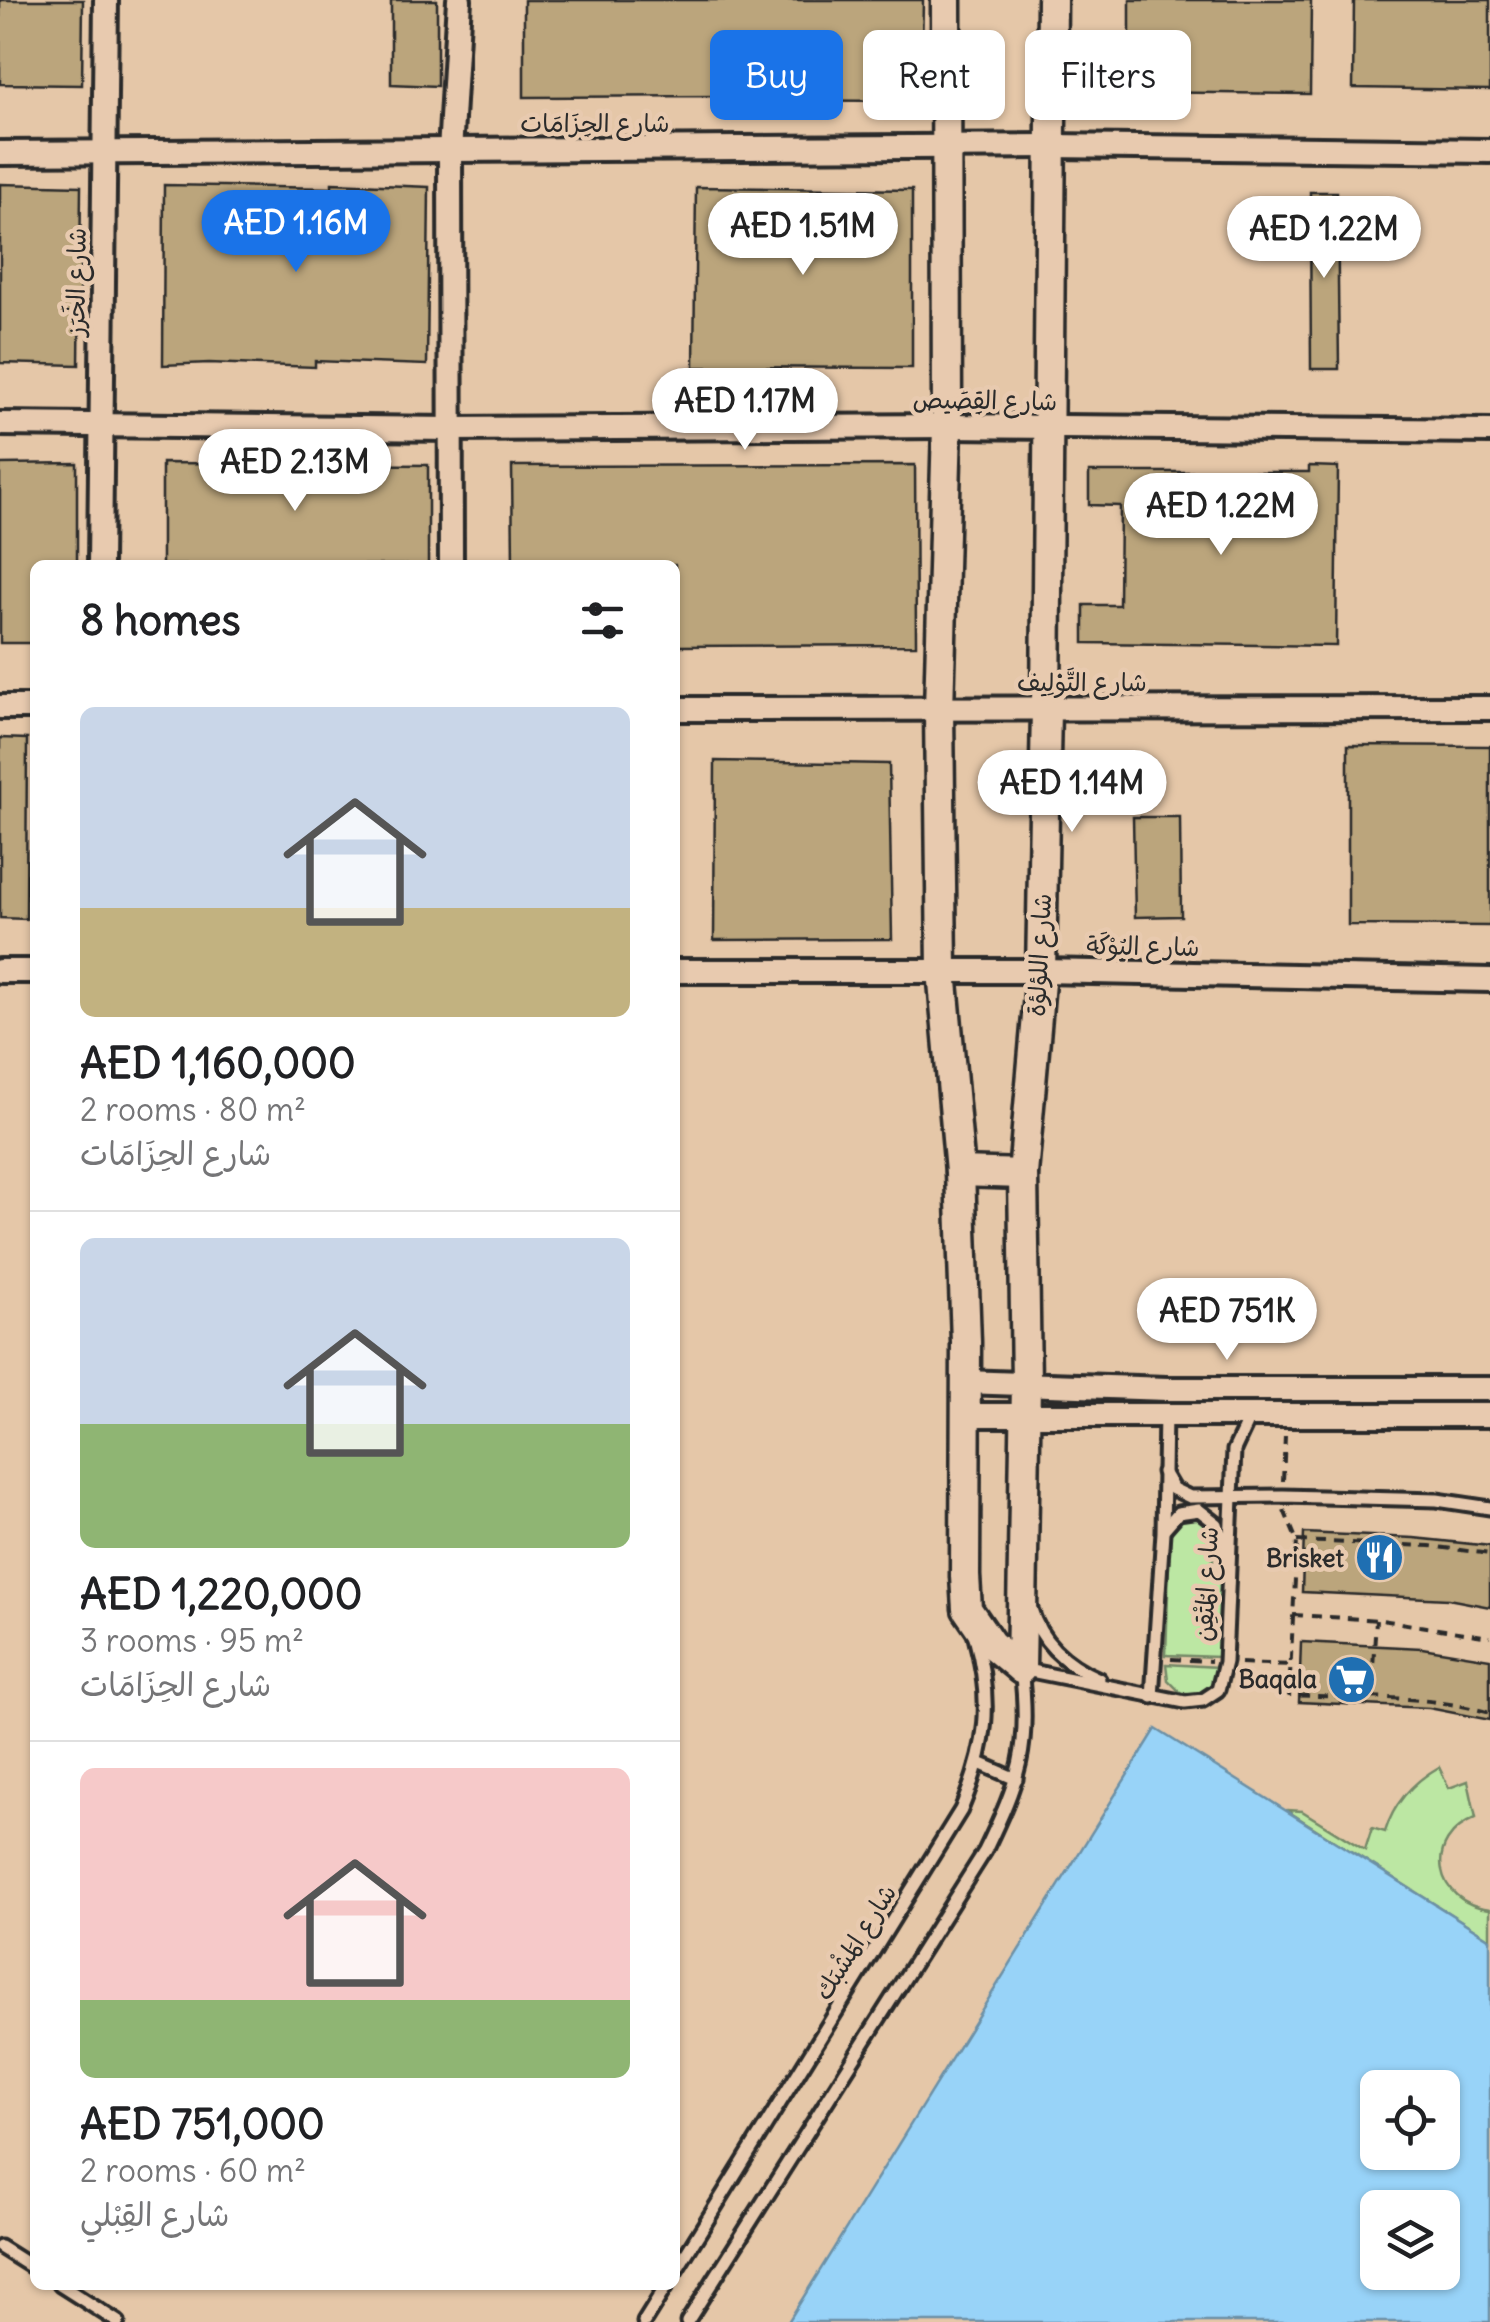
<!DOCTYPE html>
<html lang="en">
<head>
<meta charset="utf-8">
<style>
  :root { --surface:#fff; --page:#f2f2f2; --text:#202124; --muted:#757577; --line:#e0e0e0; --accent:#1a73e8 }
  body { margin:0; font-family:Delius,"Playpen Sans Arabic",sans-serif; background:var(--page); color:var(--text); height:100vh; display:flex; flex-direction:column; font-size:38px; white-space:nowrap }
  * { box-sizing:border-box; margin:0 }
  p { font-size:32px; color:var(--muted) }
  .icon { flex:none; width:55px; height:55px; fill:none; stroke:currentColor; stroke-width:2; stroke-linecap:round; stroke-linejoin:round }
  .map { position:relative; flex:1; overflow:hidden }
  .sheet { position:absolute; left:30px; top:560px; width:650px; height:1730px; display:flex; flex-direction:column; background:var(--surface); border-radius:15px; box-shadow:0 2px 8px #0004 }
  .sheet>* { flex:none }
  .banner { position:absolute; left:710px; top:30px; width:630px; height:90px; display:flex; gap:20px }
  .buttons { position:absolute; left:1360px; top:2070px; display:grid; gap:20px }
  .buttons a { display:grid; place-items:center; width:100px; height:100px; border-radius:15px; background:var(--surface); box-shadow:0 2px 8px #0004; font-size:50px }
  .price { position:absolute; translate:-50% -85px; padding:0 22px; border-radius:35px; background:#fff; color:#222; font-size:32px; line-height:65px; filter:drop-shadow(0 2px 5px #0008) }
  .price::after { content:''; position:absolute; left:50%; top:60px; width:30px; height:22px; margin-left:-15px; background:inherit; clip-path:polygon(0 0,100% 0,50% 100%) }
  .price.on { background:var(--accent); color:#fff }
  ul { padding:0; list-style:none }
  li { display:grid; align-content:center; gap:20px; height:530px; padding:0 50px }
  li+li { border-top:2px solid var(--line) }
  li span { display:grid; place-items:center; height:310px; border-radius:15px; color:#555 }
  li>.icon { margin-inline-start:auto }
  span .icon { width:180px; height:180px; fill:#fffc; stroke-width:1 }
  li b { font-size:42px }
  h2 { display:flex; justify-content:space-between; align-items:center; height:120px; padding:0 50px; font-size:42px }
  .tag { padding:0 35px; border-radius:15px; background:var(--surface); box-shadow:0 2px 8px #0004; font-size:35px; line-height:90px }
  .tag.on { background:var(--accent); color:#fff }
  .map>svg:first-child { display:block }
  .green { fill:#bce7a3; stroke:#748967; stroke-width:2.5 }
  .water { fill:#98d3f8; stroke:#6c90a6; stroke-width:2.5; fill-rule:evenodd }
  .building { fill:#bba57c; stroke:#2b2b2b; stroke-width:2.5 }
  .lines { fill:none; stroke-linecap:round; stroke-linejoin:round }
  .service-casing { stroke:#2b2b2b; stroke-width:19 }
  .minor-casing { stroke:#2b2b2b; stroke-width:30 }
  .tertiary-casing { stroke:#2b2b2b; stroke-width:35 }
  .path { stroke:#2b2b2b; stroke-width:4; stroke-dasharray:10 8; stroke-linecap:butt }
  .service { stroke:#e8caaf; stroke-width:11 }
  .minor { stroke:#e8caaf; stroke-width:22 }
  .tertiary { stroke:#e8caaf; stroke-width:28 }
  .labels { text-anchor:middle; stroke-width:9; stroke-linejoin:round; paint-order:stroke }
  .street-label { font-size:25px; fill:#2b2b2b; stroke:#e8caaf }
  .poi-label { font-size:25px; font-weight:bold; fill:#2b2b2b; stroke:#e8caaf; text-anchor:end }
</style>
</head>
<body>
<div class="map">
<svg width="1490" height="2322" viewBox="0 0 1490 2322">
  <rect width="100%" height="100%" fill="#e5c7a8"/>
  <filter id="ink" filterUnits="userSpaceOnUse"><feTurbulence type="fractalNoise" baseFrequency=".01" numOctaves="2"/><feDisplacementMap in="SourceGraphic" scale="20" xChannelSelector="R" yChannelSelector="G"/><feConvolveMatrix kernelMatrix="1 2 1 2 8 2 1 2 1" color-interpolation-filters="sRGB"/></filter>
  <g filter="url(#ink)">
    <!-- green -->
    <g class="green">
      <path d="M1193 1515C1220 1524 1213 1550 1212 1573L1222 1585 1218 1657 1166 1655 1170 1533 1182 1518Z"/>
      <polygon points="1166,1664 1217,1667 1216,1679 1205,1693 1181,1693 1168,1680"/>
      <path d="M1439 1767 1449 1788 1468 1781 1476 1818C1422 1839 1434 1903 1490 1909V1939L1286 1810 1302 1811 1365 1850 1372 1828 1385 1832C1394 1802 1413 1782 1439 1767Z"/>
    </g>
    <!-- water -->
    <path class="water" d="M1156 1729 1490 1939V2322H788ZM1378 2088H1442V2152H1378ZM1378 2208H1442V2272H1378Z"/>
    <!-- building -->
    <g class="building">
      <polygon points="0,0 83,0 82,85 0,84"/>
      <polygon points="391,0 437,0 437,86 391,84"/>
      <polygon points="524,0 923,0 921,101 721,100 721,96 524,97"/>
      <polygon points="1130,0 1311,0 1310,94 1130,92"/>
      <polygon points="1354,0 1490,0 1490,90 1353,88"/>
      <polygon points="332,183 429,187 427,365 315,361 315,367 209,363 163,365 164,185 332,188"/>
      <polygon points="0,184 81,186 79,365 0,363"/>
      <polygon points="696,187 912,190 912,368 694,367"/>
      <polygon points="1310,192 1337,192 1339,369 1311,369"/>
      <polygon points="77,463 77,565 35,565 35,643 0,643 0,464"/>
      <polygon points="162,463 428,465 428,565 162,565"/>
      <polygon points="915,465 916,645 675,646 675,565 513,565 512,466"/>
      <polygon points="1309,466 1338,467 1336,646 1084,643 1084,605 1119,605 1120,506 1089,505 1089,472 1309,472"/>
      <polygon points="0,738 27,739 26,919 0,918"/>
      <polygon points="1348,745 1490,746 1490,926 1348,925"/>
      <polygon points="715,761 889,764 892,939 714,940"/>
      <polygon points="1133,817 1180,817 1181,916 1135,917"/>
      <polygon points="1304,1533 1414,1538 1490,1546 1490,1607 1448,1599 1302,1592"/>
      <polygon points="1301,1642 1422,1648 1490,1659 1490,1720 1429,1708 1299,1702"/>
    </g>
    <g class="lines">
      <defs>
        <g id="service">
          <polyline points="1163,1472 1173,1489 1190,1497 1283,1496 1437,1500 1490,1508"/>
          <polyline points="1164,1529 1178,1513 1199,1510 1217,1524 1226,1553"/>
          <path d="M1031 1609C1041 1644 1067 1665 1099 1679"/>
          <polyline points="1152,1697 1163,1532 1165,1413"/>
          <polyline points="979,1763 1016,1779"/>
          <polyline points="0,2247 35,2269"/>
          <path d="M675 2272 961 1810C987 1747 993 1703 975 1637"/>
          <polyline points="60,2285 118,2322"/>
          <polyline points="644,2322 667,2285"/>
          <path d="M687 2322 985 1851C1019 1780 1031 1748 1021 1669L1185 1702 1203 1700 1218 1690 1225 1662 1234 1450 1250 1416"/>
        </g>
        <g id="minor">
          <polyline points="0,153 1052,146 1490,151"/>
          <polyline points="0,424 452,429 947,426 1490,431"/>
          <polyline points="100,565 106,0"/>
          <polyline points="451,565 450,152 459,0"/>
          <polyline points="0,707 35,707"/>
          <polyline points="675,709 1490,708"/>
          <polyline points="0,971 35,971"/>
          <polyline points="675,971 1041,971 1490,980"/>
          <polyline points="964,1382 1167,1389 1490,1389"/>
          <polyline points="964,1415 1490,1415"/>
        </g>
        <g id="tertiary">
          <polyline points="946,0 947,426 939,710 942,970 960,1172 966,1342 965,1576 967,1609 991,1644 1021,1669"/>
          <polyline points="960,1172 1023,1174"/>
          <polyline points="1021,1669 1026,1384 1023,1174 1041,971 1046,709 1052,0"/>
        </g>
      </defs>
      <!-- service casing -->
      <use href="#service" class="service-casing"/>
      <!-- minor casing -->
      <use href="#minor" class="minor-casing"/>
      <!-- tertiary casing -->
      <use href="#tertiary" class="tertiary-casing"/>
      <!-- path -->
      <g class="path">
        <polyline points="1283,1481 1285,1436"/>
        <path d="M1284 1510 1297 1541 1289 1695C1356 1698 1426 1694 1490 1713"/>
        <polyline points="1297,1541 1430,1546 1490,1554"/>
        <polyline points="1293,1615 1381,1620 1490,1637"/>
        <polyline points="1171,1659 1211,1661"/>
        <polyline points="1241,1663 1291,1665"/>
        <polyline points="1371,1698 1376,1620"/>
      </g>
      <!-- service -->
      <use href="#service" class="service"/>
      <!-- minor -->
      <use href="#minor" class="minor"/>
      <!-- tertiary -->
      <use href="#tertiary" class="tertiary"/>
    </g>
  </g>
  <!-- icons -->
  <defs>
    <symbol id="restaurant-disc" viewBox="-11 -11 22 22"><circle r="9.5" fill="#1f6fb2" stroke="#e8caaf"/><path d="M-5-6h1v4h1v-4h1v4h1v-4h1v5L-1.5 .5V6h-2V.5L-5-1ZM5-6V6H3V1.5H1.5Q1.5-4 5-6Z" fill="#fff"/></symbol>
    <symbol id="supermarket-disc" viewBox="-11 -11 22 22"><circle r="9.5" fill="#1f6fb2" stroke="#e8caaf"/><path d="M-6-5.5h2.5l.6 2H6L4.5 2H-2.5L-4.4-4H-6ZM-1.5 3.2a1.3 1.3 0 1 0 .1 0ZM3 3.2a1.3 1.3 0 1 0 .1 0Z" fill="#fff"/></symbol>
  </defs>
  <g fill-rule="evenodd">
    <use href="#restaurant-disc" x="1352" y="1530" width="55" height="55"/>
    <use href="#supermarket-disc" x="1324" y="1652" width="55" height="55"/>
  </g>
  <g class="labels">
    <!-- street labels -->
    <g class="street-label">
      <text x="595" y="132">شارع الحِزَامَات</text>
      <text transform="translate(76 282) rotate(-89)" y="9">شارع الخَرَز</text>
      <text transform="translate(985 400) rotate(1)" y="9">شارع القِصَيص</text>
      <text x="1082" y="691">شارع التَّوْلِيف</text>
      <text transform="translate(1143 946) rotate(1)" y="9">شارع البُوْكَة</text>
      <text transform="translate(1039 955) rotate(-87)" y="9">شارع اللؤلؤة</text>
      <text transform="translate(1206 1584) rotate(-87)" y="9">شارع المُتْقِن</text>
      <text transform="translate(855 1942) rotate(-58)" y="9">شارع المَشْبَك</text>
    </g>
    <!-- poi labels -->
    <g class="poi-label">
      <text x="1344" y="1567">Brisket</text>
      <text x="1317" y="1688">Baqala</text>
    </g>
  </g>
</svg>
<div class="buttons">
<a><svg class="icon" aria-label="locate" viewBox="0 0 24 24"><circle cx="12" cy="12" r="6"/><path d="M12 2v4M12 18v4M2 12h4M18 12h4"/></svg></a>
<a><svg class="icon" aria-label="layers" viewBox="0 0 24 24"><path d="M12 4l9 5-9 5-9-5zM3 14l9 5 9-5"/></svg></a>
</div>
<b class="price on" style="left:296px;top:275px">AED 1.16M</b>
<b class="price" style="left:803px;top:278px">AED 1.51M</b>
<b class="price" style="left:1324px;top:281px">AED 1.22M</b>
<b class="price" style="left:745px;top:453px">AED 1.17M</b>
<b class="price" style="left:295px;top:514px">AED 2.13M</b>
<b class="price" style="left:1221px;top:558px">AED 1.22M</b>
<b class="price" style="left:1072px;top:835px">AED 1.14M</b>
<b class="price" style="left:1227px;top:1363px">AED 751K</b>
<div class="banner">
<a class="tag on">Buy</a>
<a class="tag">Rent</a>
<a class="tag">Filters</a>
</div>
<section class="sheet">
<h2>8 homes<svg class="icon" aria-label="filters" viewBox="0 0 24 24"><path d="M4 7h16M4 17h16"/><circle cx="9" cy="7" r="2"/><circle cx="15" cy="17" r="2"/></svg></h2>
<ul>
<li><span style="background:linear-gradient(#c9d6e8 65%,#c2b280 0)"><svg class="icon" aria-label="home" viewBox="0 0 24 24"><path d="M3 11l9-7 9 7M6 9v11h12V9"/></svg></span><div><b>AED 1,160,000</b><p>2 rooms · 80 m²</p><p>شارع الحِزَامَات</p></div></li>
<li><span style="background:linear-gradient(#c9d6e8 60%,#8fb573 0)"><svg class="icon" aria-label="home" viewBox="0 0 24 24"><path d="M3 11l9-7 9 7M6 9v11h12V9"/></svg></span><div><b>AED 1,220,000</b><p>3 rooms · 95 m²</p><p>شارع الحِزَامَات</p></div></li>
<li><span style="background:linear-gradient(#f6c9c9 75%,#8fb573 0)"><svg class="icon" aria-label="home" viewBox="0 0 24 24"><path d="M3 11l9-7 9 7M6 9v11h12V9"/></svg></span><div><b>AED 751,000</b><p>2 rooms · 60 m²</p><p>شارع القِبْلي</p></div></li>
</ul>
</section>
</div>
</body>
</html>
